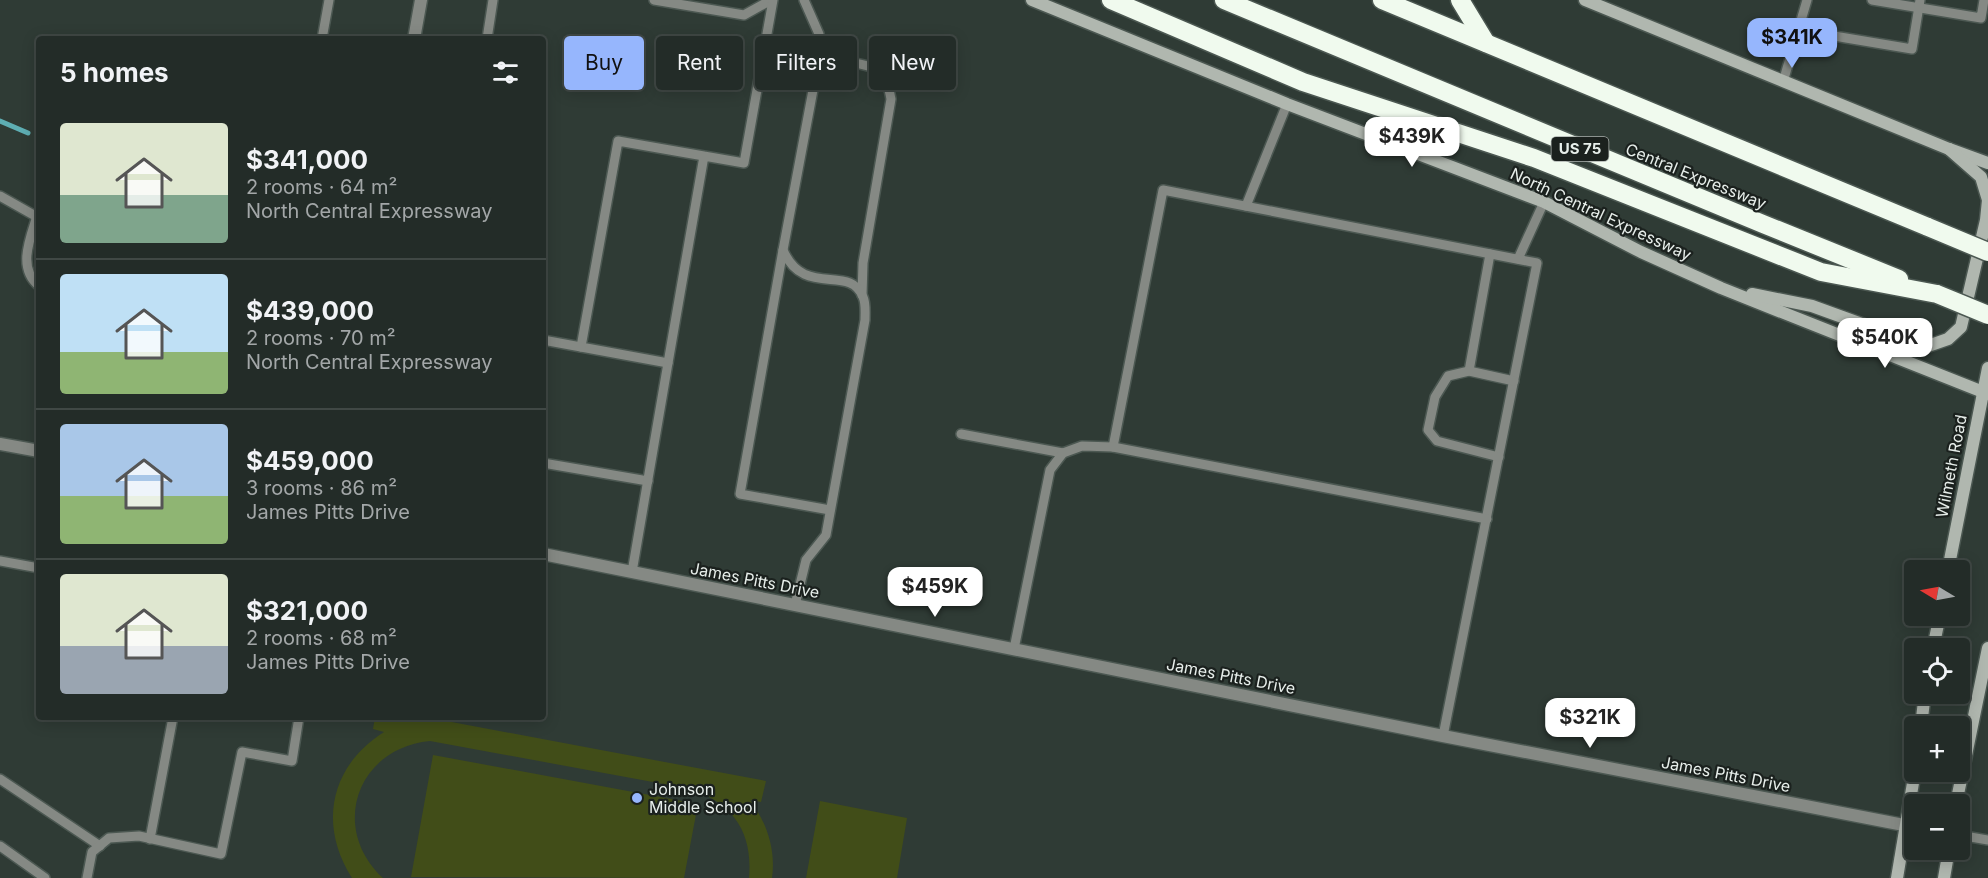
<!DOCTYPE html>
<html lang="en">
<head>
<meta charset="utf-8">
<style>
  :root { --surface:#232c28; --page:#2f3834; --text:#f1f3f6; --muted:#a3a7a8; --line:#404845; --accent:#96b6fd }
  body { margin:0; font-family:Inter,sans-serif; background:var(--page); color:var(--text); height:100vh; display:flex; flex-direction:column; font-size:22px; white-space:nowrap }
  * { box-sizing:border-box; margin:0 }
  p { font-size:20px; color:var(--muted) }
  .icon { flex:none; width:33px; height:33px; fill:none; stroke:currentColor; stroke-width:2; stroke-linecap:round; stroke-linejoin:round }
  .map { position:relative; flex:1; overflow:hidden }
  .sheet { position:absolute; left:36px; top:36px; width:510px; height:684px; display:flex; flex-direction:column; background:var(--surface); border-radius:6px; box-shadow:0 3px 15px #0003,0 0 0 2px var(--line) }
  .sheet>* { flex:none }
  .banner { position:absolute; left:564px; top:36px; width:570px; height:54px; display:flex; gap:12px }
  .needle { width:39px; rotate:280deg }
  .tools { position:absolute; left:1904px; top:560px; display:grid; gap:12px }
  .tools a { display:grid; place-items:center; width:66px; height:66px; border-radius:6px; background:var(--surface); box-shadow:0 3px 15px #0003,0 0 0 2px var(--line); font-size:30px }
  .price { position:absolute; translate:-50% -51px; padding:0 14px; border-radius:12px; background:#fff; color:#222; font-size:20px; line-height:39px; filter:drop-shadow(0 2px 3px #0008) }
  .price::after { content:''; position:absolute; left:50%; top:36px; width:18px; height:14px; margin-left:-9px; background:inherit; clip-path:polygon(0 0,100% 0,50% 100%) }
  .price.selected { background:var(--accent); color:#111 }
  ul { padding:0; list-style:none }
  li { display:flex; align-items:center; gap:18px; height:150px; padding:0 24px }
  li+li { border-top:2px solid var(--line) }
  li span { display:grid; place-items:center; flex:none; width:168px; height:120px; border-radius:6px; color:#555 }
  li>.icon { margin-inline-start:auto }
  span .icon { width:72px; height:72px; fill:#fffc; stroke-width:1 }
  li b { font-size:26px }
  h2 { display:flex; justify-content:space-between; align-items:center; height:72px; padding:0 24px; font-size:26px }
  .tag { padding:0 21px; border-radius:6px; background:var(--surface); box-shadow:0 3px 15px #0003,0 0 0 2px var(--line); font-size:21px; line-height:54px }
  .tag.selected { background:var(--accent); color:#111 }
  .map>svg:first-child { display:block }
  .green { fill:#414d18 }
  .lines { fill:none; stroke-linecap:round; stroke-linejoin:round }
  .stream { stroke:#5eaeb3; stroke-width:5 }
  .service-casing { stroke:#4c5852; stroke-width:12 }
  .minor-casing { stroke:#4c5852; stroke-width:15 }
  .secondary-casing { stroke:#4c5852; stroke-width:15 }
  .motorway-casing { stroke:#4c5852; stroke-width:21 }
  .service { stroke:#858984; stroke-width:9 }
  .minor { stroke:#858984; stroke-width:12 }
  .secondary { stroke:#b0b7af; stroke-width:12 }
  .motorway { stroke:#f0faee; stroke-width:18 }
  .motorway-bridge-casing { stroke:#4c5852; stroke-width:21; stroke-linecap:butt }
  .motorway-bridge { stroke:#f0faee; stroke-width:18 }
  .poi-dot { fill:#96b6fd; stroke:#1b211e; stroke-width:2 }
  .labels { text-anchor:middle; stroke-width:4.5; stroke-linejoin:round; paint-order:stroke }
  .shield { fill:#1b211e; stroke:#aab0ad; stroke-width:1.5 }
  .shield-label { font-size:15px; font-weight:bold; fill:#e7eeea }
  .street-label { font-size:16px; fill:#e7eeea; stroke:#1b211e }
  .poi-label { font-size:16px; fill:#e7eeea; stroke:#1b211e; text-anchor:start }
</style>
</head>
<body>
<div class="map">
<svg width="1988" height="878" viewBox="0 0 1988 878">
  <rect width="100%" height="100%" fill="#2f3b35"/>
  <!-- green -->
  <g class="green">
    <path d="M375 717H425L766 781 761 802 750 800C767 823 776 850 772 878H749C753 833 734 804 691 789L430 741C357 748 329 828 383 878H352C318 825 330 766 384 732L373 729Z"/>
    <polygon points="433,755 698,804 684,878 411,877"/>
    <polygon points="820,801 907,818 897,878 806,878"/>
  </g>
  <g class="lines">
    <!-- stream -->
    <polyline class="stream" points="0,121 28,133"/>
    <defs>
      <g id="service">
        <polyline points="654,0 744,15 771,0"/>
        <polyline points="1872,0 1981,18 1984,0"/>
        <polyline points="1798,30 1912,49 1920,0"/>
        <polyline points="322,39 329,0"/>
        <polyline points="487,39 493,0"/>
        <path d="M819 58C835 61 868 62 881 72 888 79 889 90 891 99L863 263 862 295"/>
        <polyline points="1783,82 1807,0"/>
        <polyline points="704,156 668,363 581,347 618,141 744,163 773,0"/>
        <polyline points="0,196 39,218"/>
        <polyline points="1246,206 1287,104"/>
        <path d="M37 216C30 239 17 268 39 286"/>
        <polyline points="783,250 740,494 830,510"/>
        <polyline points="1518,259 1544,202"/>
        <polyline points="543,340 581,347"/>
        <polyline points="1469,371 1490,254"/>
        <polyline points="961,434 1063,453"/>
        <polyline points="1113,447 1163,190 1537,263 1443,736"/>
        <polyline points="1499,457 1437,441 1428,430 1435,397 1448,376 1469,371 1514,381"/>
        <polyline points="543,463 648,481"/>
        <polyline points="0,561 39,568"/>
        <polyline points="632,572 668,363"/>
        <path d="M795 605 806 560 826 535 865 320C865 313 866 303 863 297 850 263 804 299 783 250L819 58V34L804 0"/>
        <polyline points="1014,649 1050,470 1063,453 1082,446 1113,447 1487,519"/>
        <polyline points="0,779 100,846"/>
        <polyline points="1959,835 1988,840"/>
        <polyline points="150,839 173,717"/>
        <polyline points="0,846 45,878"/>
        <polyline points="87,878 92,852 109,838 139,836 221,854 242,752 292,761 299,717"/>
      </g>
      <g id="minor">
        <polyline points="414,39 421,0"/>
        <polyline points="0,444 39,451"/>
        <polyline points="543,554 1443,736 1914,827"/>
      </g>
      <g id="secondary">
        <polyline points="1032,0 1287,104 1544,202 1641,252 1721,288 1988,394"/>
        <polyline points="1585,0 1949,149 1988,163"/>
        <polyline points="1752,294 1812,306 1925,347 1948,339 1961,327 1986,220 1988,200 1981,177 1949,149"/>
        <polyline points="1948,570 1988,368"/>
        <polyline points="1933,648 1940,615"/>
        <polyline points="1921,726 1925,693"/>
        <polyline points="1956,804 1988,648"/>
        <polyline points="1897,878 1915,771"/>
        <polyline points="1944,878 1949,849"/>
      </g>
      <g id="motorway">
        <polyline points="1111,0 1303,82 1534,158 1821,272 1937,294"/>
        <polyline points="1224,0 1763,224 1899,279"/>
        <polyline points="1382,0 1928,227"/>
        <polyline points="1460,0 1486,43"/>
      </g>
    </defs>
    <!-- service casing -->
    <use href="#service" class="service-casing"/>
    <!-- minor casing -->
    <use href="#minor" class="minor-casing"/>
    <!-- secondary casing -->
    <use href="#secondary" class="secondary-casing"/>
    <!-- motorway casing -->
    <use href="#motorway" class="motorway-casing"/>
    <!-- service -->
    <use href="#service" class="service"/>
    <!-- minor -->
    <use href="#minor" class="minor"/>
    <!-- secondary -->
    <use href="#secondary" class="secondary"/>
    <!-- motorway -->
    <use href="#motorway" class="motorway"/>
    <defs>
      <g id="motorway-bridge">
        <polyline points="1928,227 1988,252"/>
        <polyline points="1937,294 1988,315"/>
      </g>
    </defs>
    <!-- motorway-bridge casing -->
    <use href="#motorway-bridge" class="motorway-bridge-casing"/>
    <!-- motorway-bridge -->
    <use href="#motorway-bridge" class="motorway-bridge"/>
  </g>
  <!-- markers -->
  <circle class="poi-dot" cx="637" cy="798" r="6"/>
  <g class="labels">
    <!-- shield labels -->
    <rect class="shield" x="1551.5" y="137" width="57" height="24" rx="4.5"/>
    <g class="shield-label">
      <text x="1580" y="154">US 75</text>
    </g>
    <!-- street labels -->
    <g class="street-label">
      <text transform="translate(1696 176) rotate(22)" y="6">Central Expressway</text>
      <text transform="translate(1601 214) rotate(25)" y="6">North Central Expressway</text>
      <text transform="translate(1951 466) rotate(-79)" y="6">Wilmeth Road</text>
      <text transform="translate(755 580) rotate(11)" y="6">James Pitts Drive</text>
      <text transform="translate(1231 676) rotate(11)" y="6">James Pitts Drive</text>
      <text transform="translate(1726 774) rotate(11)" y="6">James Pitts Drive</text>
    </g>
    <!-- poi labels -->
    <g class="poi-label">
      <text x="649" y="795">Johnson<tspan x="649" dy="18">Middle School</tspan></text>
    </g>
  </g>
</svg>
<div class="tools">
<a><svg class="needle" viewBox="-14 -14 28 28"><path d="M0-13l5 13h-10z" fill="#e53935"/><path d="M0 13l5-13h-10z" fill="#a3a7a8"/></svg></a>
<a><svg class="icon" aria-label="locate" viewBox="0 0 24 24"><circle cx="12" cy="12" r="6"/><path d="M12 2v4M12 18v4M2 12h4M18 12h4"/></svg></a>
<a>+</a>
<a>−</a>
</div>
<b class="price selected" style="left:1792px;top:69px">$341K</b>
<b class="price" style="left:1412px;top:168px">$439K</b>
<b class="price" style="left:1885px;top:369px">$540K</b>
<b class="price" style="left:935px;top:618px">$459K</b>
<b class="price" style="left:1590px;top:749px">$321K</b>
<div class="banner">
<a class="tag selected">Buy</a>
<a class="tag">Rent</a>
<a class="tag">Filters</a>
<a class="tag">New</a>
</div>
<section class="sheet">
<h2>5 homes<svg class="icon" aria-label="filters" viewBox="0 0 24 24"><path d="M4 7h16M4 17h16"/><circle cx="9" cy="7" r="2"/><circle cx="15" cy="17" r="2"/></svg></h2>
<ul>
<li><span style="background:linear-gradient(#dfe7d0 60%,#7fa58c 0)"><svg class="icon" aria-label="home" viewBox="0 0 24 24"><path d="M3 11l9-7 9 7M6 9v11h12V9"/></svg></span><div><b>$341,000</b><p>2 rooms · 64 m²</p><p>North Central Expressway</p></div></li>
<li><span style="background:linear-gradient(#bfe0f5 65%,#8fb573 0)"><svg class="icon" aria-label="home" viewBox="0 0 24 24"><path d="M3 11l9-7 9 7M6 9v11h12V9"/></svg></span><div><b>$439,000</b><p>2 rooms · 70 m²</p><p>North Central Expressway</p></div></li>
<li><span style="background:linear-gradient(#a9c7e8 60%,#8fb573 0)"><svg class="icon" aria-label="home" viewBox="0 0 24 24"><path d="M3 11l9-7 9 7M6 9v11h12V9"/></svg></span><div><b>$459,000</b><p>3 rooms · 86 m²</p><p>James Pitts Drive</p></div></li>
<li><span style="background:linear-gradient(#dfe7d0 60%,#9aa5b1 0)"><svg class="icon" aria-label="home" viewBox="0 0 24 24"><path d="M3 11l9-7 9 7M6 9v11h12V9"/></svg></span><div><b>$321,000</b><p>2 rooms · 68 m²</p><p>James Pitts Drive</p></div></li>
</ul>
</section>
</div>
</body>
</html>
